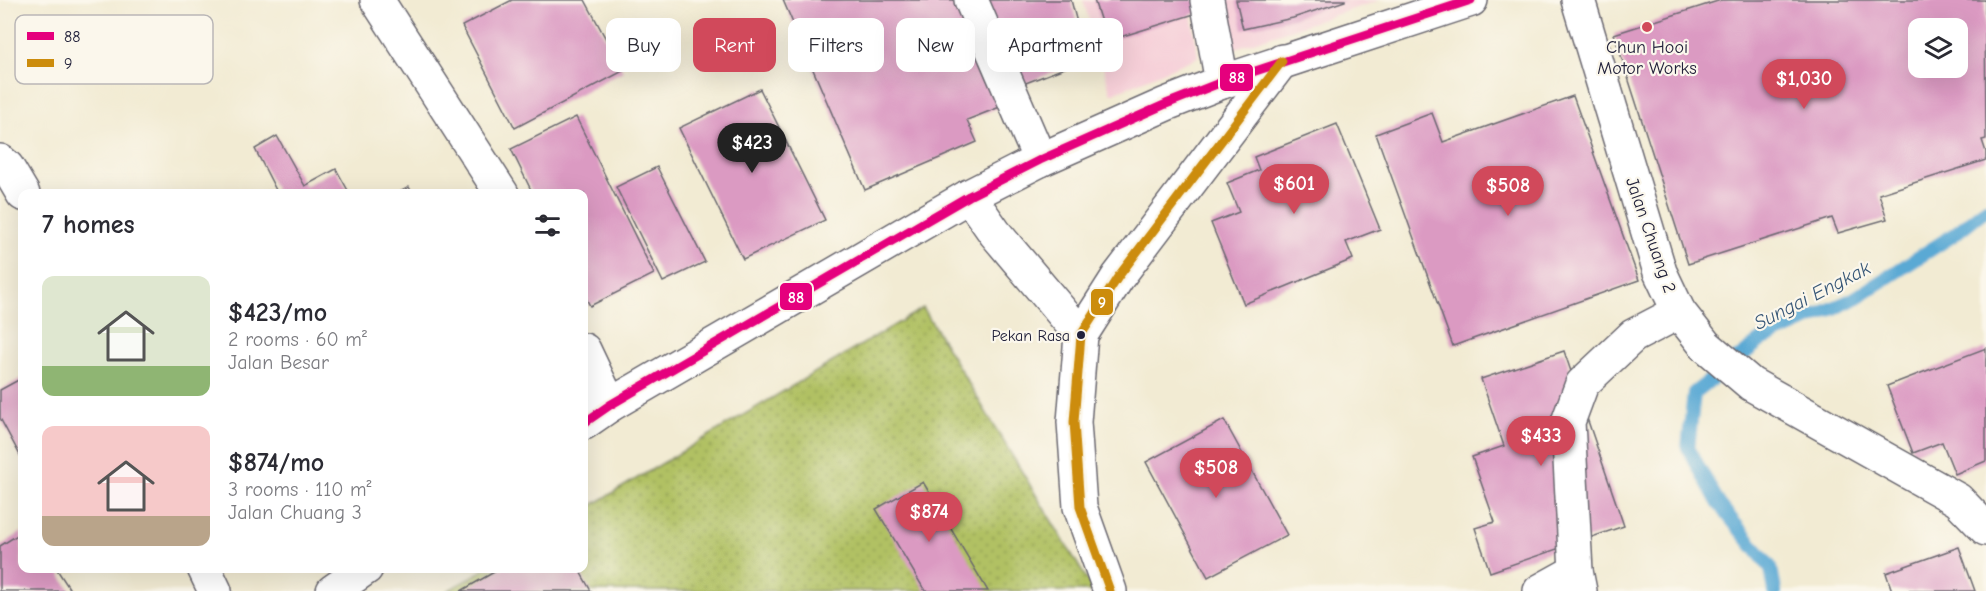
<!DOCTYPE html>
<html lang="en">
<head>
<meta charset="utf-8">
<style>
  :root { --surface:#fff; --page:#f7f7f7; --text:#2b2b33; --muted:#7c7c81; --accent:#d1495b }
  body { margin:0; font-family:"Comic Neue",sans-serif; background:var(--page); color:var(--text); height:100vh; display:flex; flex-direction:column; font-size:22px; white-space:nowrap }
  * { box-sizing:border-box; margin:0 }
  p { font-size:20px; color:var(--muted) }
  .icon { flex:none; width:33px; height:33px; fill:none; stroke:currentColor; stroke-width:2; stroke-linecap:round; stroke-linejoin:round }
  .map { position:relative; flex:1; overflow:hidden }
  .sheet { position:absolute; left:18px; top:189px; width:570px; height:384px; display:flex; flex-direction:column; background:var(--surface); border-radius:12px; box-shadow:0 6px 24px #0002 }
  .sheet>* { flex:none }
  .top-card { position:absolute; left:606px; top:18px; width:570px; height:54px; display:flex; gap:12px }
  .controls { position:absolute; left:1908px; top:18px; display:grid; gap:12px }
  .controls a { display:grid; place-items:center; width:60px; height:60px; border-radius:12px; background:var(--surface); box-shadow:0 6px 24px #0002; font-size:30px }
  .price { position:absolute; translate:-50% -51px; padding:0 14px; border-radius:21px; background:var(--accent); color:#fff; font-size:20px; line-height:39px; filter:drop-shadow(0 2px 3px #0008) }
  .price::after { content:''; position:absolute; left:50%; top:36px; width:18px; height:14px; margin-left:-9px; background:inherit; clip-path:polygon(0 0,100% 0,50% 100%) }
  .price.selected { background:#222; color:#fff }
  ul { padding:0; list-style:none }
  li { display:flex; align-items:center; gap:18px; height:150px; padding:0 24px }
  li span { display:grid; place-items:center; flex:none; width:168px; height:120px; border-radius:12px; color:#555 }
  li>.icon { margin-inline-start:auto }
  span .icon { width:72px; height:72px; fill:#fffc; stroke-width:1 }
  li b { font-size:26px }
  h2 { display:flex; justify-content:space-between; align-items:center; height:72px; padding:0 24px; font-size:26px }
  .tag { padding:0 21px; border-radius:12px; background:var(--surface); box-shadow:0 6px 24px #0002; font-size:21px; line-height:54px }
  .tag.selected { background:var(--accent); color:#fff }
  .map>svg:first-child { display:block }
  .built { fill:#f6cfd8 }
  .grass { fill:url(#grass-dots); stroke:#6a7250; stroke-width:1.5 }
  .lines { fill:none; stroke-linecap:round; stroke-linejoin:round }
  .stream { stroke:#5aa9d4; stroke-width:14 }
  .building { fill:#db9ac2; fill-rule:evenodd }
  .minor-casing { stroke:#6b6870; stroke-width:36 }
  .major-casing { stroke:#6b6870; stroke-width:36 }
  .minor { stroke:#fff; stroke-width:33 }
  .major { stroke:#fff; stroke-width:33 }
  .bus-1-casing { stroke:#fbf7ec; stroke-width:14 }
  .bus-2-casing { stroke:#fbf7ec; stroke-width:14 }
  .bus-1 { stroke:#e5007d; stroke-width:9 }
  .bus-2 { stroke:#cc8c0c; stroke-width:9 }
  .poi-dot { fill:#d1495b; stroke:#fbf7ec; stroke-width:2 }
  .bus-dot { fill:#22223b; stroke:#fbf7ec; stroke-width:2 }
  .labels { text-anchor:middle; stroke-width:4.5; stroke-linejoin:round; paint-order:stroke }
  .bus-label { font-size:16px; fill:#22223b; stroke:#fbf7ec; text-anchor:end }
  .poi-label { font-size:18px; fill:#22223b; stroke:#fbf7ec }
  .street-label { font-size:18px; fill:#22223b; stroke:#fbf7ec }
  .water-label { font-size:20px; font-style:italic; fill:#385878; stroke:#fbf7ec }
  .key { fill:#fbf7ec; stroke:#bab7b7; stroke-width:1.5 }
  .key-label { font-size:16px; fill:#22223b }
  .line-badge { stroke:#fbf7ec; stroke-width:2 }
  .badge-label { font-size:16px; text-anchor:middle; font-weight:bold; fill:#fff }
</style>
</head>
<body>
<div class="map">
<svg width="1986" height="591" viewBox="0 0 1986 591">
  <defs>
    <pattern id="grass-dots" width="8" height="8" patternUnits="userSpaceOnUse" patternTransform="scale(1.5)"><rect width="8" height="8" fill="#b1c164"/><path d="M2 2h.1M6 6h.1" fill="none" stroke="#909c54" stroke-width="1.8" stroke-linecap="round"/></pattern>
  </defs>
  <rect width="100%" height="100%" fill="#fbf7ec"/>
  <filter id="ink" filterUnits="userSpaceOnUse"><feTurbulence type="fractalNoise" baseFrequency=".0167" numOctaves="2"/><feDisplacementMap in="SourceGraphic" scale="12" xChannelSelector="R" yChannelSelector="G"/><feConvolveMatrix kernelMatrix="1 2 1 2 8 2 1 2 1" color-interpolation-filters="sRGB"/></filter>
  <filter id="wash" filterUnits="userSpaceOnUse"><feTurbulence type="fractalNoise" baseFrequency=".008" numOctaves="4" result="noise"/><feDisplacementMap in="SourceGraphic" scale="24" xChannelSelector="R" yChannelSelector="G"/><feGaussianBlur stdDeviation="1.35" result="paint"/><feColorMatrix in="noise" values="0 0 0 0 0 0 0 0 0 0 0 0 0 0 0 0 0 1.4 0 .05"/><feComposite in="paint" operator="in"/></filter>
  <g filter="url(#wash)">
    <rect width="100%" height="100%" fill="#f2ebd3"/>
    <!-- built -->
    <g class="built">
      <polygon points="1083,0 1189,0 1198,57 1111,94"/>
      <polygon points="1224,0 1380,0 1233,49"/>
    </g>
    <!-- grass -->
    <polygon class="grass" points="923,308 1094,591 447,591 485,569 584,568 584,510"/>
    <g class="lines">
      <!-- stream -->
      <polyline class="stream" points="1775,591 1771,568 1719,504 1688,448 1694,393 1763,339 1852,300 1952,236 1986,209"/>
    </g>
    <g id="blocks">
      <!-- building -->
      <g class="building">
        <polygon points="512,0 585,0 623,71 515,128 462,26"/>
        <polygon points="783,0 966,0 1010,103 967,120 977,142 865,190"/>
        <polygon points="983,0 1071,0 1080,34 1058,44 1067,67 1018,86"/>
        <polygon points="1094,0 1201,0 1204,11 1107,41"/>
        <polygon points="1236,0 1345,0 1345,1 1293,18 1243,29"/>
        <path d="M1721 0H1985L1986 139 1982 140 1986 152V160L1879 194 1887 219 1838 233 1832 218 1688 264 1614 34ZM1918 28H1958V68H1918Z"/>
        <polygon points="760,89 825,220 743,259 679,128"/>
        <polygon points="1573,96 1639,280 1453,346 1376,134 1432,113 1443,142"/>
        <polygon points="576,117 654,274 590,306 584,294 584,194 533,194 511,149"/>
        <polygon points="1337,124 1380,229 1346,242 1353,259 1244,304 1211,223 1239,212 1227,183 1259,170 1254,157"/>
        <polygon points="277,136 305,186 336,169 350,194 278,194 255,149"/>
        <polygon points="657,167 705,262 663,282 616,187"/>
        <polygon points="409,187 413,194 396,194"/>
        <polygon points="1986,348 1986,461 1955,474 1942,442 1913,453 1887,386"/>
        <polygon points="1564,351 1624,526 1490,572 1475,528 1495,522 1472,457 1504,446 1481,379"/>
        <polygon points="22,378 22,459 0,418 0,390"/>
        <polygon points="1224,420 1287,535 1208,577 1146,462"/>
        <polygon points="923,482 988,591 925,591 876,509"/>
        <polygon points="22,532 22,568 56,568 71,591 0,591 0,546"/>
        <polygon points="1959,547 1975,591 1892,591 1886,573"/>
        <polygon points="501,568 578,568 591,591 461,591"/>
      </g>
    </g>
  </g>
  <g filter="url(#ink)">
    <use href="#blocks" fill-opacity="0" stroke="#6b6870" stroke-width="1.5"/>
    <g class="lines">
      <defs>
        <g id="minor">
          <polyline points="377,0 502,194"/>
          <polyline points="971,0 1040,160"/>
          <polyline points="1207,0 1222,82"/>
          <polyline points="1578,0 1660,272 1679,312 1705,345 1751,384 1958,500 1986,529"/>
          <polyline points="0,161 7,167 23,194"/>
          <polyline points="969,196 995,233 1081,335"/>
          <polyline points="584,350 610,405"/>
          <polyline points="204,568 215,591"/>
          <polyline points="1110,591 1080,507 1074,422 1081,335 1118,277 1282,61"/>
          <polyline points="1540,591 1576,571"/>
          <polyline points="1580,591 1576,571 1568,422 1582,384 1633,336 1679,312"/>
        </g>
        <g id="major">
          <polyline points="584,423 610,405 969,196 1040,160 1166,104 1222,82 1471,0"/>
          <polyline points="333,591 366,568"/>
        </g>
      </defs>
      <!-- minor casing -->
      <use href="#minor" class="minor-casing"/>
      <!-- major casing -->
      <use href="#major" class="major-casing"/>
      <!-- minor -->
      <use href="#minor" class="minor"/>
      <!-- major -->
      <use href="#major" class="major"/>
      <defs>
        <polyline id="bus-1" points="584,423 610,405 969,196 1040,160 1166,104 1222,82 1471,0"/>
        <polyline id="bus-2" points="1110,591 1080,507 1074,422 1081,335 1118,277 1282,61"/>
      </defs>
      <!-- bus-1 casing -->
      <use href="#bus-1" class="bus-1-casing"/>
      <!-- bus-2 casing -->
      <use href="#bus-2" class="bus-2-casing"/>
      <!-- bus-1 -->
      <use href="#bus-1" class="bus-1"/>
      <!-- bus-2 -->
      <use href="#bus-2" class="bus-2"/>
    </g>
  </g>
  <!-- markers -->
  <circle class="poi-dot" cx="1647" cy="27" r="6"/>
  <circle class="bus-dot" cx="1081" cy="335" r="5"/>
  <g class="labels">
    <!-- bus labels -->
    <g class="bus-label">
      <text x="1070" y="341">Pekan Rasa</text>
    </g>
    <!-- poi labels -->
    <g class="poi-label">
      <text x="1647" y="53">Chun Hooi<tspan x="1647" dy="21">Motor Works</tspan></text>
    </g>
    <!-- street labels -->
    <g class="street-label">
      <text transform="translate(1651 235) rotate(71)" y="6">Jalan Chuang 2</text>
    </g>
    <!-- water labels -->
    <g class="water-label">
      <text transform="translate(1812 295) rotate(-27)" y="7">Sungai Engkak</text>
    </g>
  </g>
  <!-- legend -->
  <rect x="15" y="15" width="198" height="69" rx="9" class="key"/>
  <rect x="27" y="32" width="27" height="8" fill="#e5007d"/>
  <rect x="27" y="59" width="27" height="8" fill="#cc8c0c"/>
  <g class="key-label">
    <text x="64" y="42">88</text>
    <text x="64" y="69">9</text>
  </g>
  <g class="line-badge">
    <rect x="1219" y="63" width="35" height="29" rx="6" fill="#e5007d"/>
    <rect x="779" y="282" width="34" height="29" rx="6" fill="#e5007d"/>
    <rect x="1090" y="288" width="24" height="28" rx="6" fill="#cc8c0c"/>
  </g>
  <g class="badge-label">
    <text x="1237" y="83">88</text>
    <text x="796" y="303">88</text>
    <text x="1102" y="308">9</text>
  </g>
</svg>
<div class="controls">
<a><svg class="icon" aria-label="layers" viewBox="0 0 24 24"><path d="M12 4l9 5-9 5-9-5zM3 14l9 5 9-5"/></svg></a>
</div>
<b class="price" style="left:1804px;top:110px">$1,030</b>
<b class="price selected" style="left:752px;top:174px">$423</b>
<b class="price" style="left:1294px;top:215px">$601</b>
<b class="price" style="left:1508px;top:217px">$508</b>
<b class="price" style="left:1541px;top:467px">$433</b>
<b class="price" style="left:1216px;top:499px">$508</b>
<b class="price" style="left:929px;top:543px">$874</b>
<div class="top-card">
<a class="tag">Buy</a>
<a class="tag selected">Rent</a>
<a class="tag">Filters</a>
<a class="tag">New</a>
<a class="tag">Apartment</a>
</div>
<section class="sheet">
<h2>7 homes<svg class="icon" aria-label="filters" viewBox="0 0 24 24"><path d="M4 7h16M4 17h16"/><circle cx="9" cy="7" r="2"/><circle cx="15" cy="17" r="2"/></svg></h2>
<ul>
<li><span style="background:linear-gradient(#dfe7d0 75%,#8fb573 0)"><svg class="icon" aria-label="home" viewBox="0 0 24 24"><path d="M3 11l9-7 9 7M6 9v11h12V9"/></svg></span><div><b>$423/mo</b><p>2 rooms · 60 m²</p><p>Jalan Besar</p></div></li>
<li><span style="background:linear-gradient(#f6c9c9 75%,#b9a48a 0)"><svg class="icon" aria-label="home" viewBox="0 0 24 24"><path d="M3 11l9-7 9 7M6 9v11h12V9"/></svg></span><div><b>$874/mo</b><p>3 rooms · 110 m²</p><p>Jalan Chuang 3</p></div></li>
</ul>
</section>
</div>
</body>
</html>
